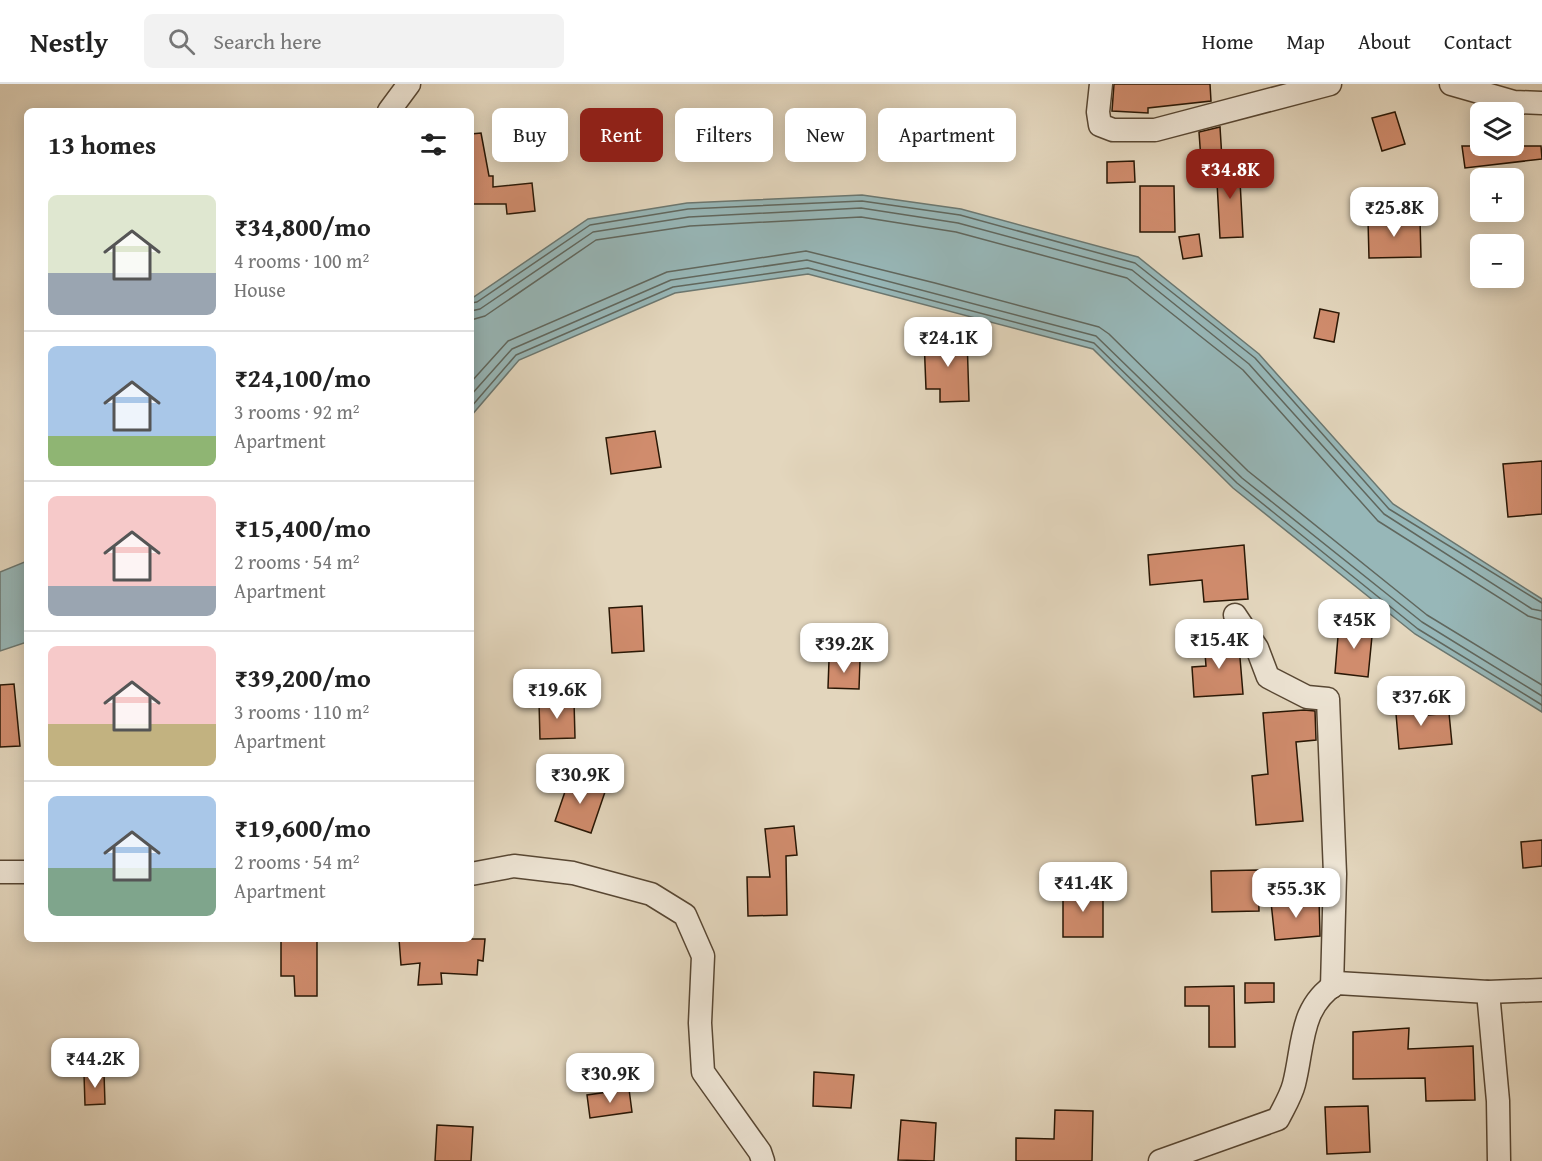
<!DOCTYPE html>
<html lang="en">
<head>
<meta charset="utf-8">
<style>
  :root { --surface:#fff; --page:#f2f2f2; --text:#222; --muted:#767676; --line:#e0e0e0; --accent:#8f2418 }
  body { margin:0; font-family:"Gentium Book Plus",serif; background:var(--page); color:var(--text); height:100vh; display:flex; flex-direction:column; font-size:22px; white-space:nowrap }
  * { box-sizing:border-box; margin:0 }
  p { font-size:20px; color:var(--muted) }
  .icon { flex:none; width:33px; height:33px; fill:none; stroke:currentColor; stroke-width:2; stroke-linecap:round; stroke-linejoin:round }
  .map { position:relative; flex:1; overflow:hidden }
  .panel { position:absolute; left:24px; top:24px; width:450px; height:834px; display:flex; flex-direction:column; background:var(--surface); border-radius:9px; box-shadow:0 3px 15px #0003 }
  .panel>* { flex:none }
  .banner { position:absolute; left:492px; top:24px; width:570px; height:54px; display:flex; gap:12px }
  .buttons { position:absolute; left:1470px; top:18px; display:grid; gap:12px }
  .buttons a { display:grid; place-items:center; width:54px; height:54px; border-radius:9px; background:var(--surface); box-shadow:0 3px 15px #0003; font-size:30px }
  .price { position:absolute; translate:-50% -51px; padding:0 14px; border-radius:12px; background:#fff; color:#222; font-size:20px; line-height:39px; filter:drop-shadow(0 2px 3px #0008) }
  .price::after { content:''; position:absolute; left:50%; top:36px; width:18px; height:14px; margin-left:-9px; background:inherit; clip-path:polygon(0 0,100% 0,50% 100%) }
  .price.current { background:var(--accent); color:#fff }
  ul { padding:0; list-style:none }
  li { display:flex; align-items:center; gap:18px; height:150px; padding:0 24px }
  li+li { border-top:2px solid var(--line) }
  li span { display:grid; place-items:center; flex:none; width:168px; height:120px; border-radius:9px; color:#555 }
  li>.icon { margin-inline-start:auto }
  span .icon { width:72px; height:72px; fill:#fffc; stroke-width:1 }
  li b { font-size:26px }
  h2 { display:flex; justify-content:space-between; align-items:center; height:72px; padding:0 24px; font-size:26px }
  .chip { padding:0 21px; border-radius:9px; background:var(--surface); box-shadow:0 3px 15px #0003; font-size:21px; line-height:54px }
  .chip.current { background:var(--accent); color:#fff }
  header { display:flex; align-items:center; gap:36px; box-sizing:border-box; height:84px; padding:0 30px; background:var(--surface); border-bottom:2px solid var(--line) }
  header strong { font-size:28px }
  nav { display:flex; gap:33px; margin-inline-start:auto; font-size:21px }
  .search { width:420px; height:54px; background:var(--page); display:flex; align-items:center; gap:15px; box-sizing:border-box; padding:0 21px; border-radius:9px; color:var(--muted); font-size:22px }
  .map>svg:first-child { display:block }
  .water { fill:#97b7b8; stroke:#6b7770; stroke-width:1.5 }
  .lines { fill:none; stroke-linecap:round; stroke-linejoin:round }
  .shore { stroke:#60675e; stroke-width:1.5 }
  .building { fill:#d08c6d; stroke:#291705; stroke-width:1.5 }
  .street-casing { stroke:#584733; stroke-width:25 }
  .street { stroke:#ede4d4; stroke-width:22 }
</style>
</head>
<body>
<header>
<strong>Nestly</strong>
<div class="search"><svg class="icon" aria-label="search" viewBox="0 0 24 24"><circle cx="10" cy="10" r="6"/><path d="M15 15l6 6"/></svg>Search here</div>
<nav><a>Home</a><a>Map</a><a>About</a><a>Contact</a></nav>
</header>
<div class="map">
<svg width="1542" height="1077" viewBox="0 0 1542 1077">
  <rect width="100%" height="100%" fill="#e3d6bd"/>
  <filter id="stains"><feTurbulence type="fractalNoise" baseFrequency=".00333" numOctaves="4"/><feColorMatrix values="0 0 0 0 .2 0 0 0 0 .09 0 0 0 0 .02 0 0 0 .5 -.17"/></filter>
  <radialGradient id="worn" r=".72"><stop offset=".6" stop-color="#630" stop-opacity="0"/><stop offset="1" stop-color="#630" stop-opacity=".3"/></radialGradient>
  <!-- water -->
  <g class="water">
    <polygon points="862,111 961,125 1138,173 1259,270 1393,420 1542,515 1542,628 1415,550 1233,404 1093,265 808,190 675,209 519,276 471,332 471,215 588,135 687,119"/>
    <polygon points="27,477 27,558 0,567 0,488"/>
  </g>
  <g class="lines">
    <!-- shore -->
    <g class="shore">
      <polyline points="471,219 477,218 590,141 688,125 862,117 960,131 1135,179 1255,274 1389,425 1542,519"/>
      <polyline points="471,227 480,225 593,148 689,133 861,124 958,139 1132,186 1249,280 1384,430 1532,525 1542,527"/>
      <polyline points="471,236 485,232 596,156 690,142 861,133 956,148 1127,194 1243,286 1378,437 1528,532 1542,536"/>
      <polyline points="471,298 508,257 667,188 806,167 935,199 1099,243 1109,250 1248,387 1427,531 1542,601"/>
      <polyline points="471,311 512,265 671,196 807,176 1096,252 1242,394 1422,538 1542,612"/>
      <polyline points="471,323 516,271 673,203 808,184 1094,259 1237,399 1418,545 1542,621"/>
    </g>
  </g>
  <!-- building -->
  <g class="building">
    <polygon points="1114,0 1210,0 1211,17 1148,24 1148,29 1112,27"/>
    <polygon points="1395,28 1405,60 1382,67 1372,34"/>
    <polygon points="1220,43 1222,75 1201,76 1199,48"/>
    <polygon points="481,49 489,92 493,92 493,103 532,99 535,127 507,130 506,120 471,120 471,50"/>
    <polygon points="1462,62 1541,62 1542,75 1465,84"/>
    <polygon points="1134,77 1135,98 1107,99 1107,78"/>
    <polygon points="1239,78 1243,153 1220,154 1216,80"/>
    <polygon points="1140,102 1174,102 1175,148 1140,148"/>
    <polygon points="1420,135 1421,173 1369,174 1368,136"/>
    <polygon points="1199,150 1202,172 1183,175 1179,153"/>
    <polygon points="1320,225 1339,229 1334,258 1314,254"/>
    <polygon points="967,253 969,317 940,318 940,305 926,305 924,254"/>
    <polygon points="655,347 661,383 611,390 606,354"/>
    <polygon points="1542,377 1542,430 1508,433 1503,380"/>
    <polygon points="1244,461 1248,515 1204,518 1202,496 1150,501 1148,471"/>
    <polygon points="642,522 644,567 612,569 609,524"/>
    <polygon points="1339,540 1373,542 1368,593 1335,589"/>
    <polygon points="1234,554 1239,562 1243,610 1194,613 1192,583 1206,582 1204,556"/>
    <polygon points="829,576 860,577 859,605 828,604"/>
    <polygon points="14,600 20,662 0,663 0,601"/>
    <polygon points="574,617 575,654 540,655 539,618"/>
    <polygon points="1417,617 1419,632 1449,629 1452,660 1399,665 1395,618"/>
    <polygon points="1304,626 1315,627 1316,656 1296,658 1303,737 1256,741 1252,692 1268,690 1263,629"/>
    <polygon points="570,693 606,705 591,749 555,737"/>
    <polygon points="794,742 797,771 786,772 787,831 748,832 747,793 770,793 765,745"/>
    <polygon points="1542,756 1542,782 1523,784 1521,758"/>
    <polygon points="1258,786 1259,827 1212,828 1211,787"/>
    <rect x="1063" y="805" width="40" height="48"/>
    <polygon points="1319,814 1320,852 1275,856 1271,818"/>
    <polygon points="281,855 317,855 317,912 295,912 294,892 281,892"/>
    <polygon points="399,855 485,855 483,877 478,876 477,891 441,889 442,900 418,901 420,879 401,881"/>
    <polygon points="1245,899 1274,899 1274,918 1245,919"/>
    <polygon points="1234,902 1235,963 1209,963 1209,922 1185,922 1185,903"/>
    <polygon points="1409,944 1408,965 1473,962 1475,1016 1426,1017 1425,994 1353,995 1353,948"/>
    <polygon points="814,988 854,991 851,1024 813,1022"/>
    <polygon points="104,989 105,1020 85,1021 84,990"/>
    <polygon points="629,1005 632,1028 590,1034 587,1011"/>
    <polygon points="1368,1022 1370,1068 1327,1070 1325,1023"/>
    <polygon points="1055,1026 1093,1027 1092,1077 1016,1077 1016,1054 1054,1055"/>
    <polygon points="901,1036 936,1039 934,1077 898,1076"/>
    <polygon points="437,1041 473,1043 471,1077 435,1077"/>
  </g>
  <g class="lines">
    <defs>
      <g id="street">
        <polyline points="1101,0 1098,28 1100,41 1113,46 1155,46 1330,0"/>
        <polyline points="1451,0 1514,18 1542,19"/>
        <polyline points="389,27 409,0"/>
        <polyline points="1235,531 1257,564 1268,593 1307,613 1328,615 1335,790 1332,903"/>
        <polyline points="0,788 27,788"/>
        <polyline points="471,790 514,782 573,789 651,810 685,831 703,872 700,939 703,988 760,1068 763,1077"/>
        <polyline points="1488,908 1498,1017 1499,1077"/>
        <path d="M1160 1077 1278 1035C1284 1023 1291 1012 1294 1000 1304 961 1299 923 1337 899L1488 908 1542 906"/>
      </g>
    </defs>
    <!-- street casing -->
    <use href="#street" class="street-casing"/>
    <!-- street -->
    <use href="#street" class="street"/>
  </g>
  <rect width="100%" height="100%" filter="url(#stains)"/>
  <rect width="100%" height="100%" fill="url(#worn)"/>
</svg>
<div class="buttons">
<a><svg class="icon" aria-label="layers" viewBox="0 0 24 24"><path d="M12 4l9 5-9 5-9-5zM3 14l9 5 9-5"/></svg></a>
<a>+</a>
<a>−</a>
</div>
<b class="price current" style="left:1230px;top:116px">₹34.8K</b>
<b class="price" style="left:1394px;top:154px">₹25.8K</b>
<b class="price" style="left:948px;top:284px">₹24.1K</b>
<b class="price" style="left:1354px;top:566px">₹45K</b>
<b class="price" style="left:1219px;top:586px">₹15.4K</b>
<b class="price" style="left:844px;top:590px">₹39.2K</b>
<b class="price" style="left:557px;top:636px">₹19.6K</b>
<b class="price" style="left:1421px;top:643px">₹37.6K</b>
<b class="price" style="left:580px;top:721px">₹30.9K</b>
<b class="price" style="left:1083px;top:829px">₹41.4K</b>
<b class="price" style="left:1296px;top:835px">₹55.3K</b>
<b class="price" style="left:95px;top:1005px">₹44.2K</b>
<b class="price" style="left:610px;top:1020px">₹30.9K</b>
<div class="banner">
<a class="chip">Buy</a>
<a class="chip current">Rent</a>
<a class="chip">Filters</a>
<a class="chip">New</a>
<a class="chip">Apartment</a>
</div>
<section class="panel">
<h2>13 homes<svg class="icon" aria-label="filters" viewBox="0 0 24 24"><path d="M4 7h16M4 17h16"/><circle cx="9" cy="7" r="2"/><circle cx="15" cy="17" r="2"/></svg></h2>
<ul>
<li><span style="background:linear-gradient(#dfe7d0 65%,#9aa5b1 0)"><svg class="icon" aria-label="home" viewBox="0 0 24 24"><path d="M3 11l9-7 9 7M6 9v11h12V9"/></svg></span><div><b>₹34,800/mo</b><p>4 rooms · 100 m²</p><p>House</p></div></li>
<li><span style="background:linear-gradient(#a9c7e8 75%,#8fb573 0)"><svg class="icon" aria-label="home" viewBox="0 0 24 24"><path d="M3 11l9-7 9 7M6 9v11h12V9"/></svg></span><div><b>₹24,100/mo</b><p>3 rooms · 92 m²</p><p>Apartment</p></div></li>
<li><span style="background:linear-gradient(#f6c9c9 75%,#9aa5b1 0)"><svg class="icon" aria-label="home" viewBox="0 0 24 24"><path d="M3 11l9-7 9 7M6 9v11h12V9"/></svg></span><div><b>₹15,400/mo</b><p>2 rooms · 54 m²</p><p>Apartment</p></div></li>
<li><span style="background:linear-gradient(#f6c9c9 65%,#c2b280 0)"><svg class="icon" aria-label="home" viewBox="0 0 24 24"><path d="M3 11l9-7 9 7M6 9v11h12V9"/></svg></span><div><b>₹39,200/mo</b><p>3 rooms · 110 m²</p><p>Apartment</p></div></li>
<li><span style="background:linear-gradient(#a9c7e8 60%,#7fa58c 0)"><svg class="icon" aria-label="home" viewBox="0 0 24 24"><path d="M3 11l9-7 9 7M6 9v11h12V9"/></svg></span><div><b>₹19,600/mo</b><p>2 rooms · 54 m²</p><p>Apartment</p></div></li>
</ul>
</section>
</div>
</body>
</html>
